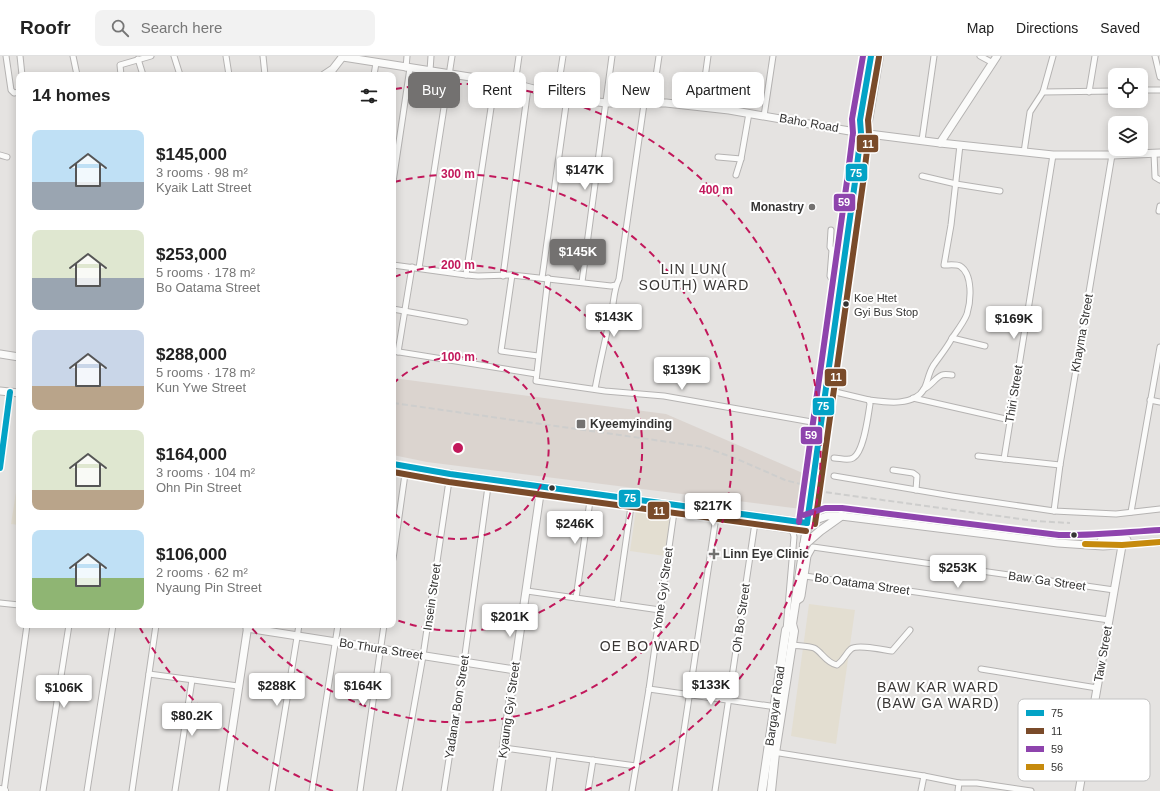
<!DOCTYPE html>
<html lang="en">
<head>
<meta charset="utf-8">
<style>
  :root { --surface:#fff; --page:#f2f2f2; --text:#222; --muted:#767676; --line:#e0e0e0; --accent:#737170 }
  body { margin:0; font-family:Helvetica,sans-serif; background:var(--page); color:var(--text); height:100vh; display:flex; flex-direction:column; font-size:15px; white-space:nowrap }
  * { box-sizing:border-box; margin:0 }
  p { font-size:13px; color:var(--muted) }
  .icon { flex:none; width:22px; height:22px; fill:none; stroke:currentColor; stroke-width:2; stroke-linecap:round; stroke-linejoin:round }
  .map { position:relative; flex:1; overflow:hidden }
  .drawer { position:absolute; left:16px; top:16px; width:380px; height:556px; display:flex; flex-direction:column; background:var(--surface); border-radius:8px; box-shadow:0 2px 10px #0003 }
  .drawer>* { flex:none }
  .top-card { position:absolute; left:408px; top:16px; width:380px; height:36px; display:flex; gap:8px }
  .tools { position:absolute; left:1108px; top:12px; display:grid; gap:8px }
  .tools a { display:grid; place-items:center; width:40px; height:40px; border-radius:8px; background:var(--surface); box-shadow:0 2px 10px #0003; font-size:20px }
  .price { position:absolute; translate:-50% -34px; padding:0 9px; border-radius:4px; background:#fff; color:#222; font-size:13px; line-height:26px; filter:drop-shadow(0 1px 2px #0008) }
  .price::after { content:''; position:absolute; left:50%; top:24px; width:12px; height:9px; margin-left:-6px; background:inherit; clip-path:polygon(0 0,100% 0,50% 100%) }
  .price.active { background:var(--accent); color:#fff }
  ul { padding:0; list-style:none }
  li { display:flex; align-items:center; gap:12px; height:100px; padding:0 16px }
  li span { display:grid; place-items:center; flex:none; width:112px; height:80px; border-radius:8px; color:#555 }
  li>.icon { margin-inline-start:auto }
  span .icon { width:48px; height:48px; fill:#fffc; stroke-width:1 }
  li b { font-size:17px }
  h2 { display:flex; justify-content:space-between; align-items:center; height:48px; padding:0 16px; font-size:17px }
  .tag { padding:0 14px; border-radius:8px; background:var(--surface); box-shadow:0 2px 10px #0003; font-size:14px; line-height:36px }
  .tag.active { background:var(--accent); color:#fff }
  header { display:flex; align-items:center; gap:24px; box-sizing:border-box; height:56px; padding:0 20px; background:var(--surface); border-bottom:1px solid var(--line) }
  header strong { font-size:19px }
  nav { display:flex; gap:22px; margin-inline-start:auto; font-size:14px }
  .search { width:280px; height:36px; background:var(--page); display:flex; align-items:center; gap:10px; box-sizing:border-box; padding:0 14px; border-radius:8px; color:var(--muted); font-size:15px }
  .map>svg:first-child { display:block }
  .built { fill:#dbd4cf }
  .education { fill:#e3ded1 }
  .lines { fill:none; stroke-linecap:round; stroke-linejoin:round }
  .street-casing { stroke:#b5b3b2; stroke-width:7 }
  .secondary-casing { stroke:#b5b3b2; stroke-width:9 }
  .primary-casing { stroke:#b5b3b2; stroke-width:10 }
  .street { stroke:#fbfbfa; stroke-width:5 }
  .secondary { stroke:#fbfbfa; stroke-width:7 }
  .primary { stroke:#fbfbfa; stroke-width:8 }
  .rail { stroke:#cececd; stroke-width:2; stroke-dasharray:6 3; stroke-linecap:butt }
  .bus-1-casing { stroke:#fff; stroke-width:9 }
  .bus-2-casing { stroke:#fff; stroke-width:9 }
  .bus-3-casing { stroke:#fff; stroke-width:9 }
  .bus-4-casing { stroke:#fff; stroke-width:9 }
  .bus-1 { stroke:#03a3c6; stroke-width:6 }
  .bus-2 { stroke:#7a4b2a; stroke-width:6 }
  .bus-3 { stroke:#8e44ad; stroke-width:6 }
  .bus-4 { stroke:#c68a0d; stroke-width:6 }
  .ring { fill:none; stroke:#c2185b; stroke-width:2; stroke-dasharray:7 5 }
  .poi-dot { fill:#737170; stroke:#fff; stroke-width:1.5 }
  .bus-dot { fill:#353433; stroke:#fff; stroke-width:1.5 }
  .labels { text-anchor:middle; stroke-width:4; stroke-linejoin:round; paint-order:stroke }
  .bus-label { font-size:11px; fill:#353433; stroke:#fff; text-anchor:start }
  .street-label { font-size:12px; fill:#353433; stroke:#fff }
  .poi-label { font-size:12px; font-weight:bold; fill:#353433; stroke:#fff; text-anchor:start }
  .quarter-label { font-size:14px; letter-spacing:1px; fill:#3a3735; stroke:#fff }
  .key { fill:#fff; stroke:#c2c2c2; stroke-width:1 }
  .key-label { font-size:11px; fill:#353433 }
  .centre { fill:#c2185b; stroke:#fff; stroke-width:2 }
  .ring-label { font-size:12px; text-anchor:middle; font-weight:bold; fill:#c2185b; stroke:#fff; stroke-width:4; stroke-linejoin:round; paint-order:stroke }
  .line-badge { stroke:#fff; stroke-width:1.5 }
  .badge-label { font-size:11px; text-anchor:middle; font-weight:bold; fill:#fff }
</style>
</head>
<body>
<header>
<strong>Roofr</strong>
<div class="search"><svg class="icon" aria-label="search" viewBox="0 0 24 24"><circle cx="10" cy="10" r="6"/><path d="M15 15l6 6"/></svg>Search here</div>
<nav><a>Map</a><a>Directions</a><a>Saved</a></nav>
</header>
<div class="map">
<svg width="1160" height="735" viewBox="0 0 1160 735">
  <rect width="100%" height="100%" fill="#e5e3e1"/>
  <!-- built -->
  <polygon class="built" points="393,322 666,358 805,418 801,453 427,406 393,399"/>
  <!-- education -->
  <g class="education">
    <polygon points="17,430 19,431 19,469 11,468"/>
    <polygon points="636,454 670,459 665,500 630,495"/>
    <polygon points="809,548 855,554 836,688 791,680"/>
  </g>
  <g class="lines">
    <defs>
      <g id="street">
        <polyline points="6,0 11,34 14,37 19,36"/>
        <polyline points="20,0 22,19"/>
        <polyline points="73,0 77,19"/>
        <polyline points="174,0 180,19"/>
        <polyline points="226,0 229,19"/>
        <polyline points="263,0 265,19"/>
        <polyline points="980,0 993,7"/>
        <polyline points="1155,0 1160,21"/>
        <polyline points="138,3 143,19"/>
        <polyline points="406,12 407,0"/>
        <polyline points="430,15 431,0"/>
        <polyline points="121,19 120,9 151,0"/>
        <polyline points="374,19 376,7"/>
        <polyline points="515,28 519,0"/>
        <polyline points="1141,34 1160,34"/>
        <polyline points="1043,36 1115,35"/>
        <polyline points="1089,36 1095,0"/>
        <polyline points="557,39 563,0"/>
        <polyline points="652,47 659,0"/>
        <polyline points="701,51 708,0"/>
        <polyline points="764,60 773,0"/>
        <polyline points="922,84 934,0"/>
        <polyline points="1024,96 1030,56 1043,36 1053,0"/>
        <polyline points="1154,97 1155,121 1160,124"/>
        <polyline points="0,99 7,101"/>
        <polyline points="1053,99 1004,403 1060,409"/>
        <polyline points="718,101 741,103"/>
        <polyline points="736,119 741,103 749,57"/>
        <polyline points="922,120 956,128 1000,135"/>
        <polyline points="393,126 410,12"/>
        <polyline points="1159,155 1160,150"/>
        <polyline points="831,174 830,191 832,194 830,220 831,222 842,224"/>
        <polyline points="393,209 466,219 478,220 512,219 611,230 616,229"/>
        <polyline points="419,212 452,0"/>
        <polyline points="466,219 495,25"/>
        <polyline points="512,219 501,295 538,300"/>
        <polyline points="503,220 528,32"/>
        <polyline points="542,222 567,42"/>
        <polyline points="548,222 536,325 605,335 664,340 823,368"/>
        <polyline points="582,226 612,0"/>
        <polyline points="393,253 465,266"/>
        <path d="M952 282C957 275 964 266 967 258 971 245 973 218 960 210 956 208 949 209 944 209L951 169 960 89"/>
        <polyline points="393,295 536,318"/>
        <polyline points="398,296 412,211"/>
        <path d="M595 333C600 306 606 280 612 254 614 244 614 233 619 223L644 48"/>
        <path d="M924 333C931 330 936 321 942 319 945 318 950 319 952 319"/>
        <polyline points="827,334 869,344"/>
        <polyline points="913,342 1010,364"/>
        <polyline points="1150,344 1160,346"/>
        <polyline points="978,400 1004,403"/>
        <path d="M834 402C840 402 848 405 853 402 864 396 868 360 870 348L869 344C884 346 914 351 924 333 928 326 928 318 933 310 939 301 947 292 952 282L985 290"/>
        <polyline points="0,412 10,336"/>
        <polyline points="893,414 913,417 917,420 916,434"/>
        <polyline points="834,420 952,440 1054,455 1116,458 1160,453"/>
        <polyline points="1054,455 1060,409 1112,99"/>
        <polyline points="1131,456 1160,291"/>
        <polyline points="674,457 790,474 793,476 794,481 786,574"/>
        <polyline points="393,503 406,411"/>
        <polyline points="805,520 1109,564"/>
        <polyline points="527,535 660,554"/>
        <polyline points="576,542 591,438"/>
        <polyline points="0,547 19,549"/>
        <polyline points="795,547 801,543 802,540 808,500 813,491 1114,534"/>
        <polyline points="617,548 632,443"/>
        <path d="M792 589C799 590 808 590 814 592 821 595 826 607 837 609 845 603 845 598 851 593 857 588 884 594 892 595L910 574"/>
        <polyline points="981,613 1097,632"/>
        <polyline points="149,618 238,630"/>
        <polyline points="649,633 777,651"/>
        <polyline points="504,692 636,710"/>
        <polyline points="773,696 924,720 959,727 977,727 1031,735"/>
        <polyline points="4,735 27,569"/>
        <polyline points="43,735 69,569"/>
        <polyline points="87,735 113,569"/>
        <polyline points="132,735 156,569"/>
        <polyline points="175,735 192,624"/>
        <polyline points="272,735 299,569"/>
        <polyline points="312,735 338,569"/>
        <polyline points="360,735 384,569"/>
        <polyline points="399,735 423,600 450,418"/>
        <polyline points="444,735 464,606 489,423"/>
        <polyline points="549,735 554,699"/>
        <polyline points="588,735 593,704"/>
        <polyline points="632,735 649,633 675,449"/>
        <polyline points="675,735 717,454"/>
        <polyline points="715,735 756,460"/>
        <polyline points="921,735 924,720"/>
        <polyline points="958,735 959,727"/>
      </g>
      <g id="secondary">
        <polyline points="343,1 515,28 567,42 606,47 666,47 729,54 861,77 940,87 1053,99 1112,99 1160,97"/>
        <polyline points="324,19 333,13 343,0"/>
        <polyline points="940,87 997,0"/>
        <polyline points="0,298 19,301"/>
        <polyline points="0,335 19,337"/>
        <polyline points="393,408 406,411 450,418 807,467 827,460 841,460 1058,487 1103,490 1160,486"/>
        <polyline points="1101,485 1127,484"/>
        <polyline points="247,572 515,614"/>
        <polyline points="223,735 248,569"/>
        <polyline points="497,735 541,431"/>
        <polyline points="1079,735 1123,484"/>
      </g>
      <g id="primary">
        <polyline points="861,76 868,65 879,0"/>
        <polyline points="804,489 820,475 841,460"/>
        <polyline points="0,734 4,735"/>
        <polyline points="762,735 786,574 792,568"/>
        <polyline points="771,735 775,697 794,575 792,568 823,368 861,77 860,64 871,0"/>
      </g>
    </defs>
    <!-- street casing -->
    <use href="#street" class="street-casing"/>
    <!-- secondary casing -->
    <use href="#secondary" class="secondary-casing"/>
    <!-- primary casing -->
    <use href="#primary" class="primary-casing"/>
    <!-- street -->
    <use href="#street" class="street"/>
    <!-- secondary -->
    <use href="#secondary" class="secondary"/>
    <!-- primary -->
    <use href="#primary" class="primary"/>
    <!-- rail -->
    <g class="rail">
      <polyline points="393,347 704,391 737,403 785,424 804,429 824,431"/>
      <polyline points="817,435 1035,465 1070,467"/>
    </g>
    <defs>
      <g id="bus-1">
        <polyline points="393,408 450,418 807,467"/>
        <polyline points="0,412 10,336"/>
        <polyline points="807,467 855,126 861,77 860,64 871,0"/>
      </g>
      <g id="bus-2">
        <polyline points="393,416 449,426 806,475"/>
        <polyline points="815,468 863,127 869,78 868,64 879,1"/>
      </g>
      <g id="bus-3">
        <path d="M804 459 825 452H842L1059 479C1092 480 1126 476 1160 474"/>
        <polyline points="799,466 847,125 853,77 852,63 863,0"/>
      </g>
      <polyline id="bus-4" points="1085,488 1122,489 1160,486"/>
    </defs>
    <!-- bus-1 casing -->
    <use href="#bus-1" class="bus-1-casing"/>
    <!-- bus-2 casing -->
    <use href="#bus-2" class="bus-2-casing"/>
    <!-- bus-3 casing -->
    <use href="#bus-3" class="bus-3-casing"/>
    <!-- bus-4 casing -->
    <use href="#bus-4" class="bus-4-casing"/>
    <!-- bus-1 -->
    <use href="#bus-1" class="bus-1"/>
    <!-- bus-2 -->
    <use href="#bus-2" class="bus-2"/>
    <!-- bus-3 -->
    <use href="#bus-3" class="bus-3"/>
    <!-- bus-4 -->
    <use href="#bus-4" class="bus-4"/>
  </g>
  <!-- distance rings -->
  <g class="ring">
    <path d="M393 328A91 91 0 1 1 393 456"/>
    <path d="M394 221A183 183 0 1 1 394 563"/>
    <path d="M394 126A274 274 0 1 1 250 570"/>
    <path d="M333 735A365 365 0 0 1 140 572M395 33A365 365 0 0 1 583 735"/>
  </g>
  <!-- markers -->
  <g class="poi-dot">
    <circle cx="812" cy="151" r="4"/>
    <rect x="576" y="363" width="10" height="10" rx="2"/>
    <path d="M712 492h4v4h4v4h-4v4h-4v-4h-4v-4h4z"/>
  </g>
  <g class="bus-dot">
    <circle cx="846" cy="248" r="3.5"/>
    <circle cx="552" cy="432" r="3.5"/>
    <circle cx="1074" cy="479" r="3.5"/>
  </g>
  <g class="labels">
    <!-- bus labels -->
    <g class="bus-label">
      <text x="854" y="246">Koe Htet<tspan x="854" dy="14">Gyi Bus Stop</tspan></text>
    </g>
    <!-- street labels -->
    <g class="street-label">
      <text transform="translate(809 67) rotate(10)" y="4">Baho Road</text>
      <text transform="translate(1082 277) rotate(-80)" y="4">Khayma Street</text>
      <text transform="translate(1014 338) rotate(-81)" y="4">Thiri Street</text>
      <text transform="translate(1047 525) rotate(8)" y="4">Baw Ga Street</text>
      <text transform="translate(862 528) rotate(8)" y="4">Bo Oatama Street</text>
      <text transform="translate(663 533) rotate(-82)" y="4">Yone Gyi Street</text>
      <text transform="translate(432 541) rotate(-82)" y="4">Insein Street</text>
      <text transform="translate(741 562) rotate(-82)" y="4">Oh Bo Street</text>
      <text transform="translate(381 593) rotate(9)" y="4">Bo Thura Street</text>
      <text transform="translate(1103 598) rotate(-80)" y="4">Taw Street</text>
      <text transform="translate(775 650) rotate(-82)" y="4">Bargayar Road</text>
      <text transform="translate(457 651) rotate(-81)" y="4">Yadanar Bon Street</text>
      <text transform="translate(509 654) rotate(-82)" y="4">Kyaung Gyi Street</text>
    </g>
    <!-- poi labels -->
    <g class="poi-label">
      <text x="804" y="155" text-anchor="end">Monastry</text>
      <text x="590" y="372">Kyeemyinding</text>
      <text x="723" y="502">Linn Eye Clinic</text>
    </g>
    <!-- quarter labels -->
    <g class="quarter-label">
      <text x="694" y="218">LIN LUN(<tspan x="694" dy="16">SOUTH) WARD</tspan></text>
      <text x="650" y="595">OE BO WARD</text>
      <text x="938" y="636">BAW KAR WARD<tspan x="938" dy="16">(BAW GA WARD)</tspan></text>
    </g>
  </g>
  <!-- legend -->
  <rect x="1018" y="643" width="132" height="82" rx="6" class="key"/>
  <rect x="1026" y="654" width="18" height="6" fill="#03a3c6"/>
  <rect x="1026" y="672" width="18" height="6" fill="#7a4b2a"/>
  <rect x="1026" y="690" width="18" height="6" fill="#8e44ad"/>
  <rect x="1026" y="708" width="18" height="6" fill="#c68a0d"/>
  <g class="key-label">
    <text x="1051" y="661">75</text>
    <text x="1051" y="679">11</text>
    <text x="1051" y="697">59</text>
    <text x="1051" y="715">56</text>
  </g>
  <circle cx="458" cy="392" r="6" class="centre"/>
  <g class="ring-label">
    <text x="458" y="122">300 m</text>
    <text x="716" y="138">400 m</text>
    <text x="458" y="213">200 m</text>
    <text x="458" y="305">100 m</text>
  </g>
  <g class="line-badge">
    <rect x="856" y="78" width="23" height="19" rx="4" fill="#7a4b2a"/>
    <rect x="845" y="107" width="23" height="19" rx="4" fill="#03a3c6"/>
    <rect x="833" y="137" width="23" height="19" rx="4" fill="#8e44ad"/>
    <rect x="824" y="312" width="23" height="19" rx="4" fill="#7a4b2a"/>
    <rect x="812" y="341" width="23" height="19" rx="4" fill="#03a3c6"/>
    <rect x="800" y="370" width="23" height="19" rx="4" fill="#8e44ad"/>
    <rect x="618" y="433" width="23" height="19" rx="4" fill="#03a3c6"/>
    <rect x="647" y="445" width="23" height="19" rx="4" fill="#7a4b2a"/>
  </g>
  <g class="badge-label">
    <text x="868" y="92">11</text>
    <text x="856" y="121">75</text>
    <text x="844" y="150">59</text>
    <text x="836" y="325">11</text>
    <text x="823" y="354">75</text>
    <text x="811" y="383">59</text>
    <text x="630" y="446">75</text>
    <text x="659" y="459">11</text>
  </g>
</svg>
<div class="tools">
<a><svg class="icon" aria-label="locate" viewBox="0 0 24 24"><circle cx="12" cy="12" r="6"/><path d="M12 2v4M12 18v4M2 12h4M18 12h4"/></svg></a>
<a><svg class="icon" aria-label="layers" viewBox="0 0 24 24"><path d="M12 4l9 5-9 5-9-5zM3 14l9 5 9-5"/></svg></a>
</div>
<b class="price" style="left:585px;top:135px">$147K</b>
<b class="price active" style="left:578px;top:217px">$145K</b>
<b class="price" style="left:614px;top:282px">$143K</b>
<b class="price" style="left:1014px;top:284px">$169K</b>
<b class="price" style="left:682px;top:335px">$139K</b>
<b class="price" style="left:713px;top:471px">$217K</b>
<b class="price" style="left:575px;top:489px">$246K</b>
<b class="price" style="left:958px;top:533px">$253K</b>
<b class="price" style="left:510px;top:582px">$201K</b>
<b class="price" style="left:711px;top:650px">$133K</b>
<b class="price" style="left:277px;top:651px">$288K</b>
<b class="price" style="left:363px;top:651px">$164K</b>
<b class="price" style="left:64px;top:653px">$106K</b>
<b class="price" style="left:192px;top:681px">$80.2K</b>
<div class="top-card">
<a class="tag active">Buy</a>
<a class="tag">Rent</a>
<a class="tag">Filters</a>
<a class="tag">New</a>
<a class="tag">Apartment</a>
</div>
<section class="drawer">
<h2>14 homes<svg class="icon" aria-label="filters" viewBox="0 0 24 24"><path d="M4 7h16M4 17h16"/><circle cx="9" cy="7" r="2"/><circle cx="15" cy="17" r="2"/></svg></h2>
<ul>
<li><span style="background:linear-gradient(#bfe0f5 65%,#9aa5b1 0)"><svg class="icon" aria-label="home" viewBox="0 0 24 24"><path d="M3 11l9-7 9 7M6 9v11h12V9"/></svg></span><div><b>$145,000</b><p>3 rooms · 98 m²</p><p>Kyaik Latt Street</p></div></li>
<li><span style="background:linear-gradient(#dfe7d0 60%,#9aa5b1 0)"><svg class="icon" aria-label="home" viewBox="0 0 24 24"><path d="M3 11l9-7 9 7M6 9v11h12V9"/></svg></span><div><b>$253,000</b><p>5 rooms · 178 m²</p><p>Bo Oatama Street</p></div></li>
<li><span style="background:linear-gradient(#c9d6e8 70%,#b9a48a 0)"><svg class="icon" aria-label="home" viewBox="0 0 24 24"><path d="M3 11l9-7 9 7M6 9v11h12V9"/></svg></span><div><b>$288,000</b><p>5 rooms · 178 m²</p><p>Kun Ywe Street</p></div></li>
<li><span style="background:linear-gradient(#dfe7d0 75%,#b9a48a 0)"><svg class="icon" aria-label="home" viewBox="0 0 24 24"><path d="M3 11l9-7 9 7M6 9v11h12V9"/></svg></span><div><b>$164,000</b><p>3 rooms · 104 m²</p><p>Ohn Pin Street</p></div></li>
<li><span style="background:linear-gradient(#bfe0f5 60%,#8fb573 0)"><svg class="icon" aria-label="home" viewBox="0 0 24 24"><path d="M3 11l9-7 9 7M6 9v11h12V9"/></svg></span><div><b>$106,000</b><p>2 rooms · 62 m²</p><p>Nyaung Pin Street</p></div></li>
</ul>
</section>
</div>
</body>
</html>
